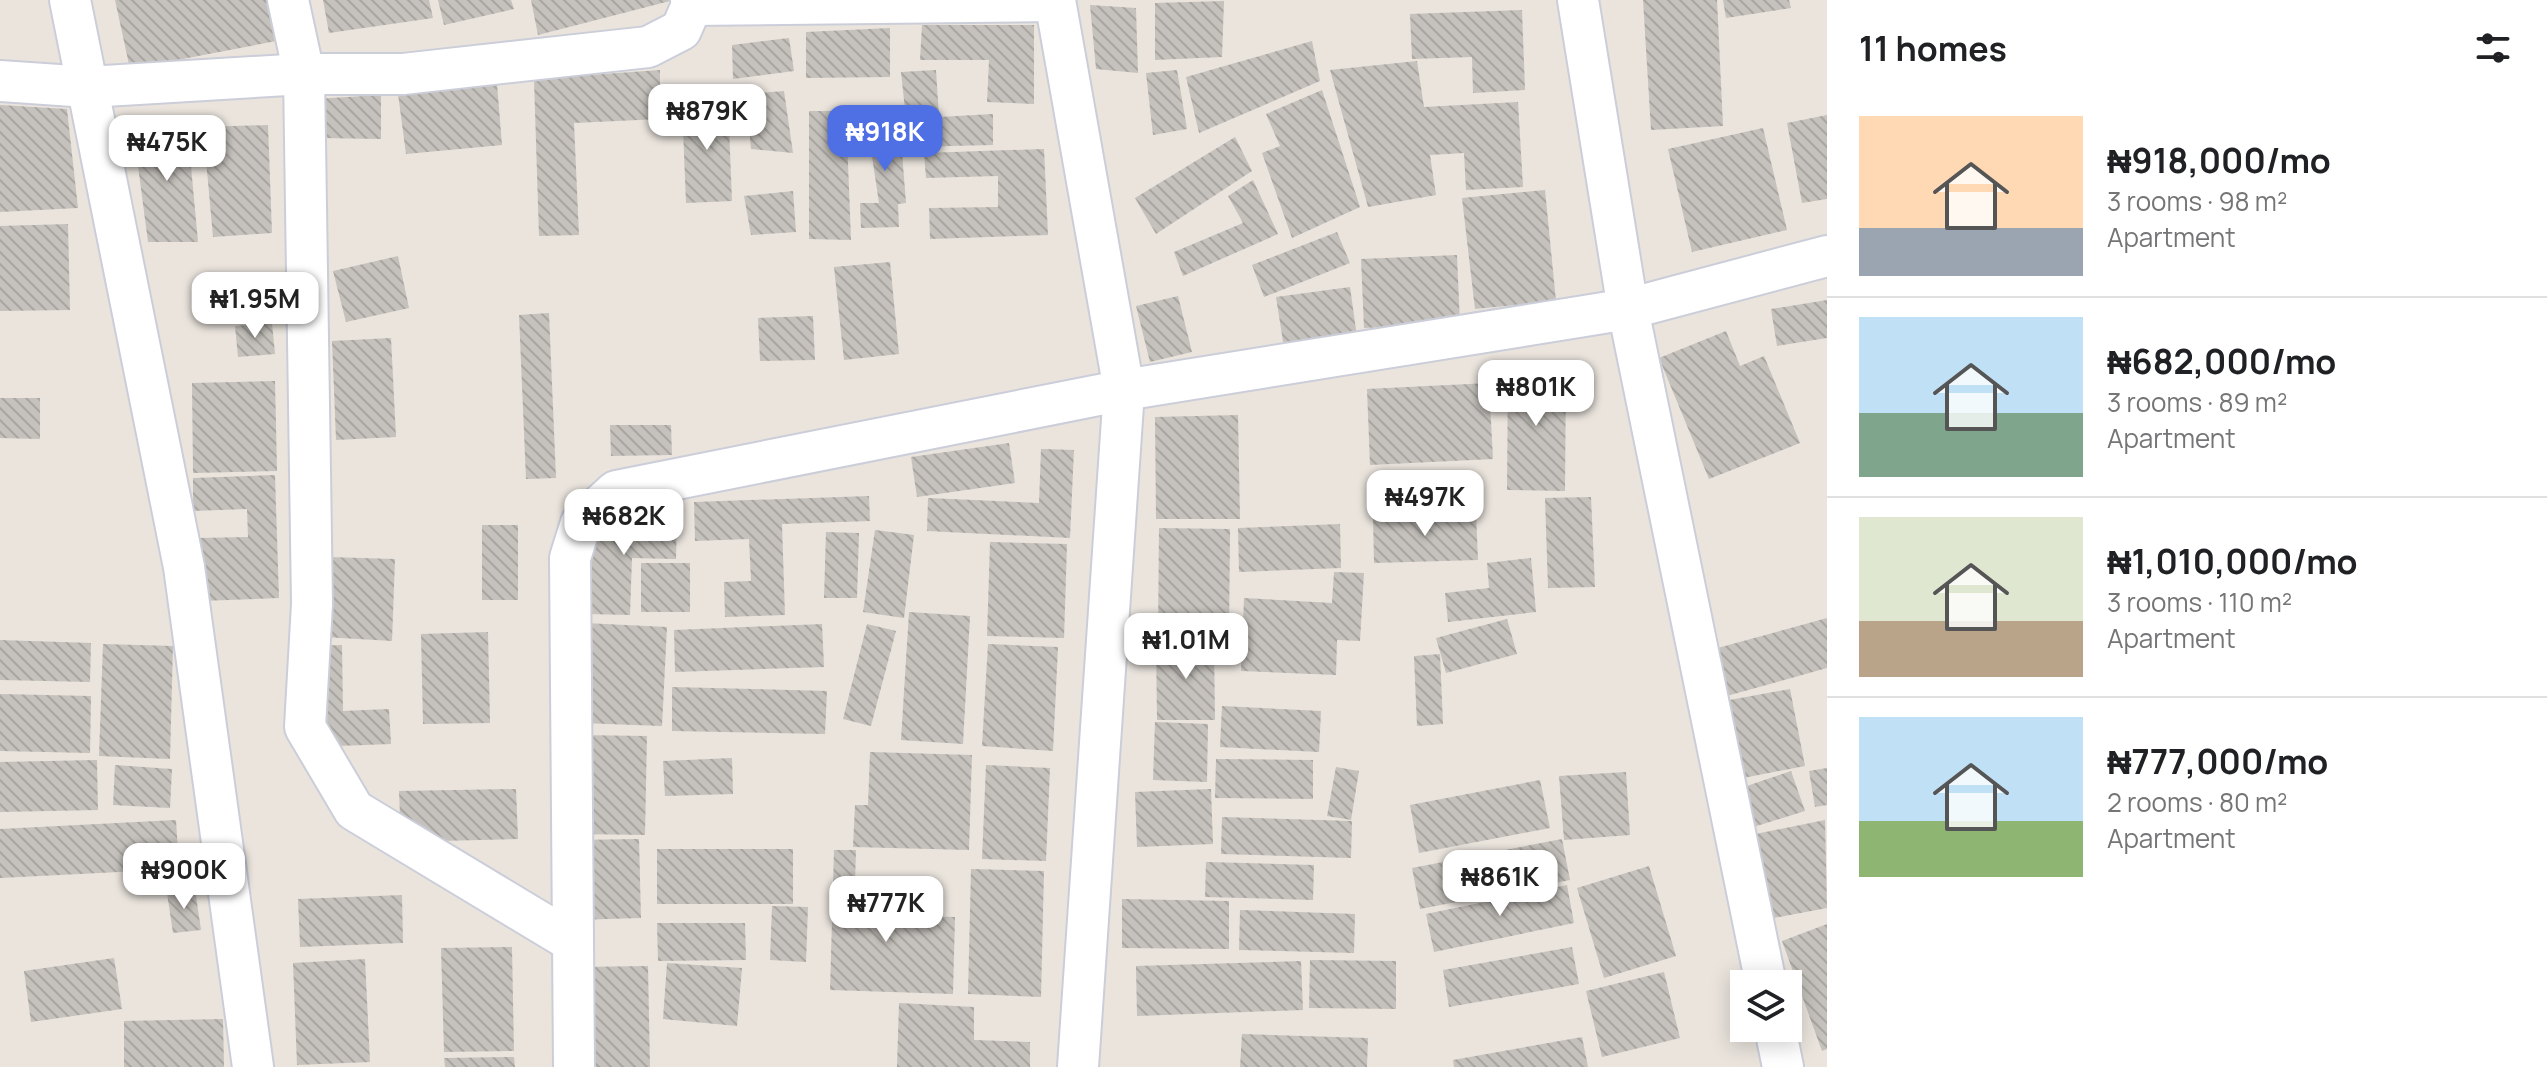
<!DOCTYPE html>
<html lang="en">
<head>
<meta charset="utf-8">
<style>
  :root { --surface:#fff; --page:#f6f6f6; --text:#202124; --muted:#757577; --line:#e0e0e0; --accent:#4f70e4 }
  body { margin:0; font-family:Manrope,sans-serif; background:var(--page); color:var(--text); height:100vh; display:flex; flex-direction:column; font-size:30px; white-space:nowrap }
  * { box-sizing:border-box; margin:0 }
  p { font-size:26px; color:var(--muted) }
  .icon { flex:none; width:44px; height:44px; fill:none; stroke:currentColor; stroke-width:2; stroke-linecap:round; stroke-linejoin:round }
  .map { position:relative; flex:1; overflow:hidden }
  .sheet { display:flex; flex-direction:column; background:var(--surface); width:720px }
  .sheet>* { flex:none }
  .tools { position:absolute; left:1730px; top:970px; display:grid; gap:16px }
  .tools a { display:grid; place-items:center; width:72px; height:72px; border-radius:0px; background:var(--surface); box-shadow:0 4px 20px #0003; font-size:40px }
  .price { position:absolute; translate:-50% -68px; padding:0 18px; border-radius:16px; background:#fff; color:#222; font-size:26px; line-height:52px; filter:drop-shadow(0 2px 4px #0008) }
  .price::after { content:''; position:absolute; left:50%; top:48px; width:24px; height:18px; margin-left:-12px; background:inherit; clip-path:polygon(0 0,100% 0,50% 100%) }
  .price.on { background:var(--accent); color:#fff }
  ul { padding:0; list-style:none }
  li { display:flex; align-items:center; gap:24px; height:200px; padding:0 32px }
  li+li { border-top:2px solid var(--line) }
  li span { display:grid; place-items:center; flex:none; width:224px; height:160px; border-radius:0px; color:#555 }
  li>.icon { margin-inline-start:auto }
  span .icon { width:96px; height:96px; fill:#fffc; stroke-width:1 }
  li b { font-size:34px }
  h2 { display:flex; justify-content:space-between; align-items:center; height:96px; padding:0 32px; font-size:34px }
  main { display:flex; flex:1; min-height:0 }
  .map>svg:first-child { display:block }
  .building { fill:url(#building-back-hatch) }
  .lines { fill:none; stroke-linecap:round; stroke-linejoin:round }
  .street-casing { stroke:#cbced9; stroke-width:44 }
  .street { stroke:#fff; stroke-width:40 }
</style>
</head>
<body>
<main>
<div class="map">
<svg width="1827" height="1067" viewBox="0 0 1827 1067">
  <defs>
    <pattern id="building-back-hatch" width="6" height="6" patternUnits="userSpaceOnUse" patternTransform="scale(2)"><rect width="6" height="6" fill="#c5c1bc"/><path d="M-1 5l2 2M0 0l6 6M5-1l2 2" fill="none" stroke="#a9a6a2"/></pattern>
  </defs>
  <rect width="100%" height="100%" fill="#eae4dd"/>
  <!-- building -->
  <g class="building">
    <polygon points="115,0 284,0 292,38 130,69"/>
    <polygon points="323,0 429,0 433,18 329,33"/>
    <polygon points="438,0 511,0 514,9 444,25"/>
    <polygon points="531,0 670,0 670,1 538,35"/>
    <polygon points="1643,0 1717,0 1723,126 1651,130"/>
    <polygon points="1723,0 1789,0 1791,8 1726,18"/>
    <polygon points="1224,1 1222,57 1155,60 1155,3"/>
    <polygon points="1090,5 1136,8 1138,73 1096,69"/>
    <polygon points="1522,10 1525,90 1473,93 1472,57 1412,59 1410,14"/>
    <polygon points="922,25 1034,25 1034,104 987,102 989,60 920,60"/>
    <polygon points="890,28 890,77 806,78 806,32"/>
    <polygon points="789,38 794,71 733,79 732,45"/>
    <polygon points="1312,41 1320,81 1199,133 1186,77"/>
    <polygon points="1417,61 1424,107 1518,102 1523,187 1466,190 1464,153 1430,155 1436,195 1368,207 1330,70"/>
    <polygon points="660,70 660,119 574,123 579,235 539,236 534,79"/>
    <polygon points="936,70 939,117 993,114 993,145 909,147 901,72"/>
    <polygon points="1177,70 1187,129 1153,135 1146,73"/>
    <polygon points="497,84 502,145 406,154 398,94"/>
    <polygon points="1322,90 1360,207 1292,238 1262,153 1280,146 1266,114"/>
    <polygon points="784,91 793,153 751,149 746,94"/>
    <polygon points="381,95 381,139 319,138 314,99"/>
    <polygon points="728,102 732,201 686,203 682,104"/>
    <polygon points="0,105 67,109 78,208 0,212"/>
    <polygon points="809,111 846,111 851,240 809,239"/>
    <polygon points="899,115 906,203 898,204 899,227 861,228 860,203 879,203 866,116"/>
    <polygon points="1827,115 1827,199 1802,203 1787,123"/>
    <polygon points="187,123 198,242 148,242 133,128"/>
    <polygon points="268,125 272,233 213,237 203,127"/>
    <polygon points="1763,128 1787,230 1692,252 1668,149"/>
    <polygon points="1235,137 1252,171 1156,234 1135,198"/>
    <polygon points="1044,149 1048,235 930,239 929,208 998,207 998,176 926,178 924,153"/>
    <polygon points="1253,180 1278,234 1183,276 1174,252 1243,223 1228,196"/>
    <polygon points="1545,190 1556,301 1475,309 1462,198"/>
    <polygon points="793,191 796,232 751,235 744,196"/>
    <polygon points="68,224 70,310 0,311 0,226"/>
    <polygon points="1337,232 1350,263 1264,297 1252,265"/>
    <polygon points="1457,255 1460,324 1364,328 1361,259"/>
    <polygon points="398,256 409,308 346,322 333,271"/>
    <polygon points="890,262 899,354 844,360 834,267"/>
    <polygon points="1350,287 1357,337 1284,348 1276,297"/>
    <polygon points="1178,296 1192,352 1150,362 1136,306"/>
    <polygon points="1827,300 1827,338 1777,346 1771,309"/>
    <polygon points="549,313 556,478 526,479 519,315"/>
    <polygon points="813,316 815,360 760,361 758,318"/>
    <polygon points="272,323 275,354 238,357 235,326"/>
    <polygon points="1726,331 1740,366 1764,356 1800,443 1709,479 1659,358"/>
    <polygon points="391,338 396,437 336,440 332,341"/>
    <polygon points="1508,366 1566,367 1565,491 1507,490"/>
    <polygon points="275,381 277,471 193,473 192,383"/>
    <polygon points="1489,383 1493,459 1370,465 1367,389"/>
    <polygon points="0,398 40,398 40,439 0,438"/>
    <polygon points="1238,415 1240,519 1156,519 1155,417"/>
    <polygon points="610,425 671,425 672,455 611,456"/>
    <polygon points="1009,443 1015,483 917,497 911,457"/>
    <polygon points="1041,449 1074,450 1070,538 927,531 928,498 1039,503"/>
    <polygon points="275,475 279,598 201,601 199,538 248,537 247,509 193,511 193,478"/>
    <polygon points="869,496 870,521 782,524 785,615 725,617 724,582 751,581 749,539 695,541 694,502"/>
    <polygon points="1591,497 1595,587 1548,588 1545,498"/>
    <polygon points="1476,513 1478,560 1374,563 1373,516"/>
    <polygon points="592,515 677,518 676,559 632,558 630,615 588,614"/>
    <polygon points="1340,524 1341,568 1239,572 1238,528"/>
    <rect x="482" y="525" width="36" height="75"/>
    <polygon points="1159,528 1230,529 1229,636 1158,635"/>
    <polygon points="875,530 914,535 904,618 863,612"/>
    <polygon points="826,532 859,533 857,598 824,598"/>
    <polygon points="990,542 1067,544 1064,638 987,636"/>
    <polygon points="328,557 395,559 392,641 324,637"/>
    <polygon points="1531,558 1536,612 1448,622 1445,593 1489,588 1487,563"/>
    <rect x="641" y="563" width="49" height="49"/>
    <polygon points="1334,572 1364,573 1360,641 1337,640 1336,675 1241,671 1244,598 1332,603"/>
    <polygon points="909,612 970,616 963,744 901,740"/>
    <polygon points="1827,618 1827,668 1716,699 1703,652"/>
    <polygon points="1507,619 1517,654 1446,673 1436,638"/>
    <polygon points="585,623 667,627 662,726 581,723"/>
    <polygon points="822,624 824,667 675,672 674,630"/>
    <polygon points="867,624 896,631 871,726 843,719"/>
    <polygon points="488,632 490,723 423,724 421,634"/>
    <polygon points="0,640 91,643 90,682 0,680"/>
    <polygon points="1214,642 1215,720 1157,720 1156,643"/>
    <polygon points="103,644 173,646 170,759 99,756"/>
    <polygon points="988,644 1058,647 1053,751 982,746"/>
    <polygon points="342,645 343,711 389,709 391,744 311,747 308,646"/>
    <polygon points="1440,654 1443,724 1417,726 1414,656"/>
    <polygon points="672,687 827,691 825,734 672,731"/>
    <polygon points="1790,689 1805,766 1738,779 1724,701"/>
    <polygon points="0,694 91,696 90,753 0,751"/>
    <polygon points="1222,706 1321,711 1319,752 1220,747"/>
    <polygon points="1155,722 1208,724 1207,782 1153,780"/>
    <polygon points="579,735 647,736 645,835 578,834"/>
    <polygon points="870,752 972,755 969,850 853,847 855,805 868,805"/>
    <polygon points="732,758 733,794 665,796 663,761"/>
    <polygon points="1216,759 1313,760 1313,799 1215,798"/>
    <polygon points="97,760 98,810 0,812 0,762"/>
    <polygon points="115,765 172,769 170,808 113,805"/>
    <polygon points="986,765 1050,768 1046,861 982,859"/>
    <polygon points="1336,767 1359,771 1351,820 1327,816"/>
    <polygon points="1827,768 1827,805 1815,807 1809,771"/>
    <polygon points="1791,771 1805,811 1747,829 1735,790"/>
    <polygon points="1626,772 1630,835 1564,840 1559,776"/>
    <polygon points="1540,780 1550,828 1419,853 1410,805"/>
    <polygon points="516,789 518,839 401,842 399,791"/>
    <polygon points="1211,789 1213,844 1137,847 1135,792"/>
    <polygon points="1222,817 1352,821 1351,858 1221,854"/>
    <polygon points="176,820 179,869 0,878 0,829"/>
    <polygon points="1825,820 1827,908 1763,920 1746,836"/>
    <polygon points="639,839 641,918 576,920 574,840"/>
    <polygon points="1562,839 1570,880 1420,909 1412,868"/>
    <rect x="657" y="849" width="136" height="55"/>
    <polygon points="834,850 856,850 854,914 955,917 953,994 830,990"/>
    <polygon points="1206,862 1314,865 1313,900 1205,897"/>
    <polygon points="1649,866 1676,956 1604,978 1577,888"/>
    <polygon points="971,869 1044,871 1041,997 968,994"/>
    <polygon points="1567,885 1574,923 1434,952 1426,914"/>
    <polygon points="195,889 201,930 173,933 167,893"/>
    <polygon points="402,895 403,943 300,947 298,899"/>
    <polygon points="1122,899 1229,901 1229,949 1122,948"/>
    <polygon points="772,906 808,907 806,962 770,960"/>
    <polygon points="1240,910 1355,914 1354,953 1239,950"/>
    <polygon points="657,923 745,923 746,960 658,961"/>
    <polygon points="1827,924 1827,1049 1822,1051 1782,941"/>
    <polygon points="512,947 514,1051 444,1052 441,948"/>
    <polygon points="1572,947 1579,984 1449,1007 1443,970"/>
    <polygon points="114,958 122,1009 31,1022 24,971"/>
    <polygon points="365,959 370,1062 297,1065 293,963"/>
    <polygon points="1310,960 1396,961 1396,1009 1309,1008"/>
    <polygon points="1301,961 1303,1010 1137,1016 1136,966"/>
    <polygon points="667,963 742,968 737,1026 663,1019"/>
    <polygon points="648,966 650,1067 581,1067 579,967"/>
    <polygon points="1664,972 1680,1038 1602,1057 1586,991"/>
    <polygon points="899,1003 974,1007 974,1040 1030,1042 1030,1067 897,1067"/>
    <polygon points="223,1019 224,1067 124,1067 124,1021"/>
    <polygon points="1242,1034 1368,1038 1367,1067 1240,1067"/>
    <polygon points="1582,1037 1588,1067 1454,1067 1453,1060"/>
    <polygon points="514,1057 515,1067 445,1067 444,1058"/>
  </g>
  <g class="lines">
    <defs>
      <g id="street">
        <polyline points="70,0 184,567 253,1067"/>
        <polyline points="288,0 304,74 312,604 305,727 354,810 573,942"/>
        <polyline points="1055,0 1124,390 1078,1067"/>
        <polyline points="1578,0 1628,309 1766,984"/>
        <polyline points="692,5 1055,1"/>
        <polyline points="0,81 88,87 304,74 403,74 648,47 681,30 692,5 691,0"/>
        <polyline points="1775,1028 1783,1067"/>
        <polyline points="574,1067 570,558 581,523 616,491 1124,390 1628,309 1827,256"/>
      </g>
    </defs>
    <!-- street casing -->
    <use href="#street" class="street-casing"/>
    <!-- street -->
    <use href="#street" class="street"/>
  </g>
</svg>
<div class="tools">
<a><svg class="icon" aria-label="layers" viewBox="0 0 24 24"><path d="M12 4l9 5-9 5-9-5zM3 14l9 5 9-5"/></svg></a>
</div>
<b class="price" style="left:707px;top:152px">₦879K</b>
<b class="price on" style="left:885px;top:173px">₦918K</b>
<b class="price" style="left:167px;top:183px">₦475K</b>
<b class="price" style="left:255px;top:340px">₦1.95M</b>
<b class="price" style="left:1536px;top:428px">₦801K</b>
<b class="price" style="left:1425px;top:538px">₦497K</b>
<b class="price" style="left:624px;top:557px">₦682K</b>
<b class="price" style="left:1186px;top:681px">₦1.01M</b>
<b class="price" style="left:184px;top:911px">₦900K</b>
<b class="price" style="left:1500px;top:918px">₦861K</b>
<b class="price" style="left:886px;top:944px">₦777K</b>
</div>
<section class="sheet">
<h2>11 homes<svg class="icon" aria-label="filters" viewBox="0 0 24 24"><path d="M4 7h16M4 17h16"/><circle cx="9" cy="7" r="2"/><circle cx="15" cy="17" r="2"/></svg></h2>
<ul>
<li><span style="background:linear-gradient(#ffd9b3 70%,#9aa5b1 0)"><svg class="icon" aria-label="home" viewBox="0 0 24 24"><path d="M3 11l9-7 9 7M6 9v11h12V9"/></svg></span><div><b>₦918,000/mo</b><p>3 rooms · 98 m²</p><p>Apartment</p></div></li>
<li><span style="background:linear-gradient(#bfe0f5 60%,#7fa58c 0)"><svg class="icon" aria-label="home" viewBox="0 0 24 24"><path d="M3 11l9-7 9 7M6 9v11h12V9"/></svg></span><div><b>₦682,000/mo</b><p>3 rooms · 89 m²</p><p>Apartment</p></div></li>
<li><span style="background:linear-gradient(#dfe7d0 65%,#b9a48a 0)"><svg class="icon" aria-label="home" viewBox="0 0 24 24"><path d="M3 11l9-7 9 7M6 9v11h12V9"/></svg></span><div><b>₦1,010,000/mo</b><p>3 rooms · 110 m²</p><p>Apartment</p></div></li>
<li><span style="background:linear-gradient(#bfe0f5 65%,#8fb573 0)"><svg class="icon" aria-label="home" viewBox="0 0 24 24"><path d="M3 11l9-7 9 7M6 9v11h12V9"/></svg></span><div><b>₦777,000/mo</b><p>2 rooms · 80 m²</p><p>Apartment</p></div></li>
</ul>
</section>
</main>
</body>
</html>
